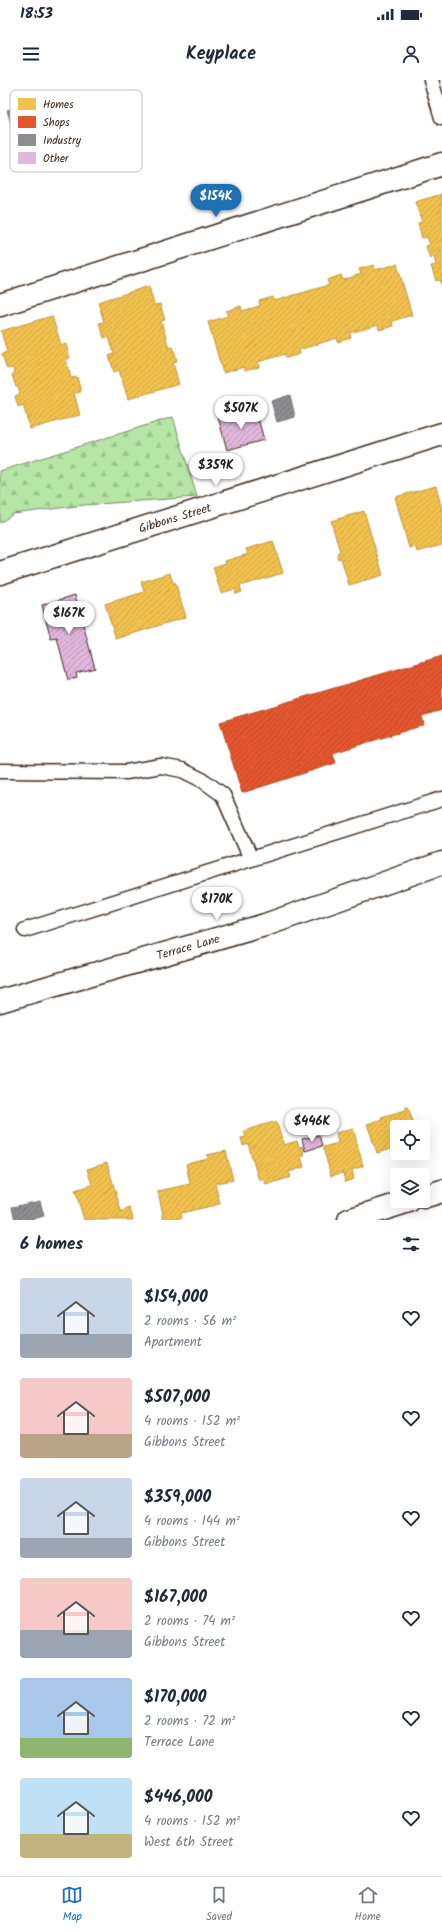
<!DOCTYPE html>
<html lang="en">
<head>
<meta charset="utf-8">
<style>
  :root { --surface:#fff; --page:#f6f6f7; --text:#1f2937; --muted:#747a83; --line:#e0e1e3; --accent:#1f6fb2 }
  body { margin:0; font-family:Kalam,sans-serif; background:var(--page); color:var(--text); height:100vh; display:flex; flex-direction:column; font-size:15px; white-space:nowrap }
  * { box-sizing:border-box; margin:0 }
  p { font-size:13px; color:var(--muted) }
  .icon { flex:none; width:22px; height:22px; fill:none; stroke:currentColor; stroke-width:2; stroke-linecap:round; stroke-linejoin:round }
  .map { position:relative; height:1140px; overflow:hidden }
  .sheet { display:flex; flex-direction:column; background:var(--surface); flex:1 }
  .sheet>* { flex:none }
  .controls { position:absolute; left:390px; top:1040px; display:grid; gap:8px }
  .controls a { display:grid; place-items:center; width:40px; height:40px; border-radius:4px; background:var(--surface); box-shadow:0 4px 16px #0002; font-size:20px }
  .price { position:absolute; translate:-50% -34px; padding:0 9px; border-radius:14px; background:#fff; color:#222; font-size:13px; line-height:26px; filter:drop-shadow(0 1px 2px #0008) }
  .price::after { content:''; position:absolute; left:50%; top:24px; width:12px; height:9px; margin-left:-6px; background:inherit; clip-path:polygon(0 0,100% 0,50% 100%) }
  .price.current { background:var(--accent); color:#fff }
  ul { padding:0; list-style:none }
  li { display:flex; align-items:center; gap:12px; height:100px; padding:0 20px }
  li span { display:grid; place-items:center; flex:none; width:112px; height:80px; border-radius:4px; color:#555 }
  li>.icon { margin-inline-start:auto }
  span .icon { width:48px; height:48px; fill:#fffc; stroke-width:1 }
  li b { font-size:17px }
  h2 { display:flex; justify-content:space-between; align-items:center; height:48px; padding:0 20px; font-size:17px }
  .status { display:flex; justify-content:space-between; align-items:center; height:28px; padding:0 20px; background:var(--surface); direction:ltr }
  .status svg { height:11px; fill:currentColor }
  header { display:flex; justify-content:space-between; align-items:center; height:52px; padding:0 20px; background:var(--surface); font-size:18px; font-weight:700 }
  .tab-bar { display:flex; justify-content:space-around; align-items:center; height:56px; border-top:1px solid var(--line); background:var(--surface); font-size:11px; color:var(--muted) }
  .tab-bar a { display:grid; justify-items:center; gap:2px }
  .tab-bar .current { color:var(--accent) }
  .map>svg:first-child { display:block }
  .forest { fill:url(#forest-firs); stroke:#788862 }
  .homes { fill:url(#homes-hatch); stroke:#bb9440 }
  .shops { fill:url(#shops-hatch); stroke:#b14a29 }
  .industry { fill:url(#industry-hatch); stroke:#746f6f }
  .building { fill:url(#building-hatch); stroke:#3b2a1e }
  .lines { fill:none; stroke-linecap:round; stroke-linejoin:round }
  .service-casing { stroke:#3b2a1e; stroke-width:17 }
  .minor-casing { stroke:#3b2a1e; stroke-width:25 }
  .service { stroke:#fff; stroke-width:14 }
  .minor { stroke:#fff; stroke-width:22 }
  .labels { text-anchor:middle; stroke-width:4; stroke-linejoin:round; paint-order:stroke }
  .street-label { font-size:12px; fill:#3b2a1e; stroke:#fff }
  .key { fill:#fff; stroke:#c4bfbc; stroke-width:1 }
  .key-label { font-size:11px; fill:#3b2a1e }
</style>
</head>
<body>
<div class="status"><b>18:53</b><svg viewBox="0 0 49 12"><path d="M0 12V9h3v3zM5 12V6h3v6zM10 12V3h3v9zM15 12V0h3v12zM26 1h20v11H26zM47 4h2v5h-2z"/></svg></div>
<header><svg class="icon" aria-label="menu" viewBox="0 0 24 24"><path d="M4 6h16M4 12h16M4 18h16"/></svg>Keyplace<svg class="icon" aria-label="person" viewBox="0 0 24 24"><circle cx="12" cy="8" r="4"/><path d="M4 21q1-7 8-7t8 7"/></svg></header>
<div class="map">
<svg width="442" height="1140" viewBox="0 0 442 1140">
  <defs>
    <pattern id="forest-firs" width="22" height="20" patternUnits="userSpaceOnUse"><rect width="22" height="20" fill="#b6e6a6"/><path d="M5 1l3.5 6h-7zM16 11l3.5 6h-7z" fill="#9dc58e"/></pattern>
    <pattern id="homes-hatch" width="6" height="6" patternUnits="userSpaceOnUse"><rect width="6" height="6" fill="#f2c14e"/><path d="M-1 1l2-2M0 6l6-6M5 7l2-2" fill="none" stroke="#d0a644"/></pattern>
    <pattern id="shops-hatch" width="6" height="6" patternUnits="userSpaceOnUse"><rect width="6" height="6" fill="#e4572e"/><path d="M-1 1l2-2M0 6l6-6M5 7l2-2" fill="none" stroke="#ba4827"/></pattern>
    <pattern id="industry-hatch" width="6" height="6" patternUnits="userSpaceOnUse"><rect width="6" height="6" fill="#8d8d92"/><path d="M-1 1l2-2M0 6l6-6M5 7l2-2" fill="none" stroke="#747377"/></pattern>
    <pattern id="building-hatch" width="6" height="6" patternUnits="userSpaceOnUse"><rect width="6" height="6" fill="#e2b7dc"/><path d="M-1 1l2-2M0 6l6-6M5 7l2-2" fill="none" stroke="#b895b2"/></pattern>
  </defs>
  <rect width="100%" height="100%" fill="#fff"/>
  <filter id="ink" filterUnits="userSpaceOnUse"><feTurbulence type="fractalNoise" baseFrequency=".025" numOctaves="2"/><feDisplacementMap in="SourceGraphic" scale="8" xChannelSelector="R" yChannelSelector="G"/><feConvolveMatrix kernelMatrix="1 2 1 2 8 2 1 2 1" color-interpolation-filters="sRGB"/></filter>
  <g filter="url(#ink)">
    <!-- forest -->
    <polygon class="forest" points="173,337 197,417 84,425 13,434 0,443 0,391"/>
    <!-- homes -->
    <g class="homes">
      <polygon points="442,114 442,208 440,200 436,201 431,186 436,185 434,177 430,179 426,166 430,165 427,157 422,158 418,143 422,142 415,122"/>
      <polygon points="397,184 412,235 392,241 393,246 379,250 378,245 350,253 351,258 338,262 337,258 299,270 300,274 286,278 285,274 258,282 259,287 245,291 244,287 223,293 208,242 228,236 226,231 241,226 242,231 260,226 259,221 273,217 274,221 329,205 327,200 341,195 343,200 361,194 359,189 374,185 375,190"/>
      <polygon points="149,206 154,225 160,224 165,240 161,241 169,268 173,267 177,281 173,283 179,304 128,319 119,290 114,292 109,276 114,274 109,257 104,258 99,243 104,242 98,222"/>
      <polygon points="52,236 61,265 66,264 70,278 66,279 71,298 77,297 81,312 74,313 80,335 30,349 23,325 18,327 15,316 20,314 18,307 16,307 12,295 14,294 13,288 7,289 2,274 7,272 1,251"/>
      <polygon points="436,406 442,430 442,465 417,472 415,466 409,468 395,417"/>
      <polygon points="364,431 383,495 349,505 341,478 338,479 337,473 340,472 331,441"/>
      <polygon points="273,461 283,493 240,506 242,512 236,514 235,509 221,513 213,487 226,483 225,481 248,474 246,469"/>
      <polygon points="170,493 173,503 175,502 186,537 116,559 105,524 144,512 141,502"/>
      <polygon points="406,1027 408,1027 415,1047 397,1047 397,1067 377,1073 367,1044 382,1039 381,1037 406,1030"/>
      <polygon points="276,1041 284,1065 297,1061 299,1067 302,1066 304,1075 301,1076 304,1087 289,1092 291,1097 266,1105 264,1099 259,1101 248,1064 243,1066 241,1058 246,1057 244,1051"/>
      <polygon points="353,1048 363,1086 352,1090 354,1099 345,1102 343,1093 331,1096 323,1067 338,1063 336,1053"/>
      <polygon points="226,1071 233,1100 215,1103 220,1124 181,1133 182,1138 164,1140 158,1111 190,1104 186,1084 208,1079 207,1075"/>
      <polygon points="107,1083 121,1131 130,1128 133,1140 84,1140 75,1110 92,1105 87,1089"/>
    </g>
    <!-- shops -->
    <polygon class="shops" points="442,576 442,630 422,636 424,645 333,673 336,683 242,713 220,642"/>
    <!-- industry -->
    <g class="industry">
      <polygon points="34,22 43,52 15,59 7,30"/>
      <polygon points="290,315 295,337 277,342 271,321"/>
      <polygon points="40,1121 44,1136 29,1140 15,1140 12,1127"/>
    </g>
    <!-- building -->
    <g class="building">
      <polygon points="256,331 264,360 227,370 218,337 224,336 225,339"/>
      <polygon points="75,515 95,588 76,593 77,597 68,600 57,558 51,559 42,525"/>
      <polygon points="319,1055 322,1066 305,1071 302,1059"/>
    </g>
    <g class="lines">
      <defs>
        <g id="service">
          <polyline points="431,0 442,38"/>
          <polyline points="0,691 126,692 161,686 182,690 204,701 223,715 251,779"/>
          <polyline points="25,850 442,719"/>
        </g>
        <g id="minor">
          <polyline points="0,225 442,84"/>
          <polyline points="0,493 442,354"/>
          <polyline points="0,921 265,845 442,783"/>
          <polyline points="423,1117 442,1111"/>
          <polyline points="349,1140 409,1121"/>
        </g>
      </defs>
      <!-- service casing -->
      <use href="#service" class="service-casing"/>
      <!-- minor casing -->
      <use href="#minor" class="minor-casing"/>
      <!-- service -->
      <use href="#service" class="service"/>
      <!-- minor -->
      <use href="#minor" class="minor"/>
    </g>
  </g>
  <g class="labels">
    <!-- street labels -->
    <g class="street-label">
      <text transform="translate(175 438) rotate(-17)" y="4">Gibbons Street</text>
      <text transform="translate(188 867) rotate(-16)" y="4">Terrace Lane</text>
    </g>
  </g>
  <!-- legend -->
  <rect x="10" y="10" width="132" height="82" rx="6" class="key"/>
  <rect x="18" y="18" width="18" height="12" fill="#f2c14e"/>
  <rect x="18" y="36" width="18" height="12" fill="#e4572e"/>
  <rect x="18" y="54" width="18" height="12" fill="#8d8d92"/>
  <rect x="18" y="72" width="18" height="12" fill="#e2b7dc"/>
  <g class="key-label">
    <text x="43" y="28">Homes</text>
    <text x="43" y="46">Shops</text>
    <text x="43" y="64">Industry</text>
    <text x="43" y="82">Other</text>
  </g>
</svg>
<div class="controls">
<a><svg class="icon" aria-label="locate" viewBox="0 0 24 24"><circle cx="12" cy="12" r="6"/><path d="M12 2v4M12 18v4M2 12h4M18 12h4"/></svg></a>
<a><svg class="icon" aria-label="layers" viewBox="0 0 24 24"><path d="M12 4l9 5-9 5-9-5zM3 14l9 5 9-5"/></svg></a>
</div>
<b class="price current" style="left:216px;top:138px">$154K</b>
<b class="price" style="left:241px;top:350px">$507K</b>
<b class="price" style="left:216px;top:407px">$359K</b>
<b class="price" style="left:69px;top:555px">$167K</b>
<b class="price" style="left:217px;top:841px">$170K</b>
<b class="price" style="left:312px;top:1063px">$446K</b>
</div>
<section class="sheet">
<h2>6 homes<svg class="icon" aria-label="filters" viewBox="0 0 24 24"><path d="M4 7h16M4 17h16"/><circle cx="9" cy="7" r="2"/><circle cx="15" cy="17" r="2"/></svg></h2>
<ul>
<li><span style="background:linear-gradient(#c9d6e8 70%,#9aa5b1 0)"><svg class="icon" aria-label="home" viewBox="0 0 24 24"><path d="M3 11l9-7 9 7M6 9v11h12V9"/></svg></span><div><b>$154,000</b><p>2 rooms · 56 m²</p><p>Apartment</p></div><svg class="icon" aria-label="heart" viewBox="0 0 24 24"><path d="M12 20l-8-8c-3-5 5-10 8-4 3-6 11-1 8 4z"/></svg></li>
<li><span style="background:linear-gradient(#f6c9c9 70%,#b9a48a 0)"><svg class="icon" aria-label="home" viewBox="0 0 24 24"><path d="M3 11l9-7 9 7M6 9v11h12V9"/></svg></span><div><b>$507,000</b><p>4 rooms · 152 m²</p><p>Gibbons Street</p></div><svg class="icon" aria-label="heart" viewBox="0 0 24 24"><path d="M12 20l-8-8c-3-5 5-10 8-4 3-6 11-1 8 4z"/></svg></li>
<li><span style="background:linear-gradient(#c9d6e8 75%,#9aa5b1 0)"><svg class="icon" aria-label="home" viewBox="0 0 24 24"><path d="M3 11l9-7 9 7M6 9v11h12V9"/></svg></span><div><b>$359,000</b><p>4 rooms · 144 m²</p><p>Gibbons Street</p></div><svg class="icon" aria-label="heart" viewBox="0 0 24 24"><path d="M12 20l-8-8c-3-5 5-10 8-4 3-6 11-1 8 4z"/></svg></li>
<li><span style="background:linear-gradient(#f6c9c9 65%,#9aa5b1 0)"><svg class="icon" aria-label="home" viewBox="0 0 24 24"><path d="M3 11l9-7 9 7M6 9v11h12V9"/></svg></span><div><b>$167,000</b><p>2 rooms · 74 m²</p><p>Gibbons Street</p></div><svg class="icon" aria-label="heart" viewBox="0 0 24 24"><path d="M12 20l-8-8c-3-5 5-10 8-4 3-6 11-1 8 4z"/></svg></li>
<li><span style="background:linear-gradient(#a9c7e8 75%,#8fb573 0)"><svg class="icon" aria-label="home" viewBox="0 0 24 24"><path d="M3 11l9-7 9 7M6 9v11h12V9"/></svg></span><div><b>$170,000</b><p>2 rooms · 72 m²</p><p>Terrace Lane</p></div><svg class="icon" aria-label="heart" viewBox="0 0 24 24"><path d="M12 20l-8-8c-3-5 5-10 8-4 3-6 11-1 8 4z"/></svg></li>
<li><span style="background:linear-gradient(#bfe0f5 70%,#c2b280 0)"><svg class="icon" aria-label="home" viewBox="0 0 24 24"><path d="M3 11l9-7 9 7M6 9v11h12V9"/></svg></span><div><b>$446,000</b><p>4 rooms · 152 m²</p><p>West 6th Street</p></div><svg class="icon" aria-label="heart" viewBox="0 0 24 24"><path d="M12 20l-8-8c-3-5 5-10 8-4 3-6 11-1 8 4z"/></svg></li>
</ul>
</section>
<nav class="tab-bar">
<a class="current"><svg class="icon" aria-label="map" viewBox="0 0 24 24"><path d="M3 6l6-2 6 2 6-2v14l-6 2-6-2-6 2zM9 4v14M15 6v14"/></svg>Map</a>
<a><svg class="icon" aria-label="saved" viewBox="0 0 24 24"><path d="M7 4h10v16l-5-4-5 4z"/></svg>Saved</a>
<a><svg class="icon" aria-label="home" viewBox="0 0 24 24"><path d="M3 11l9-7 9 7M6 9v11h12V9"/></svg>Home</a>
</nav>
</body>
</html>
